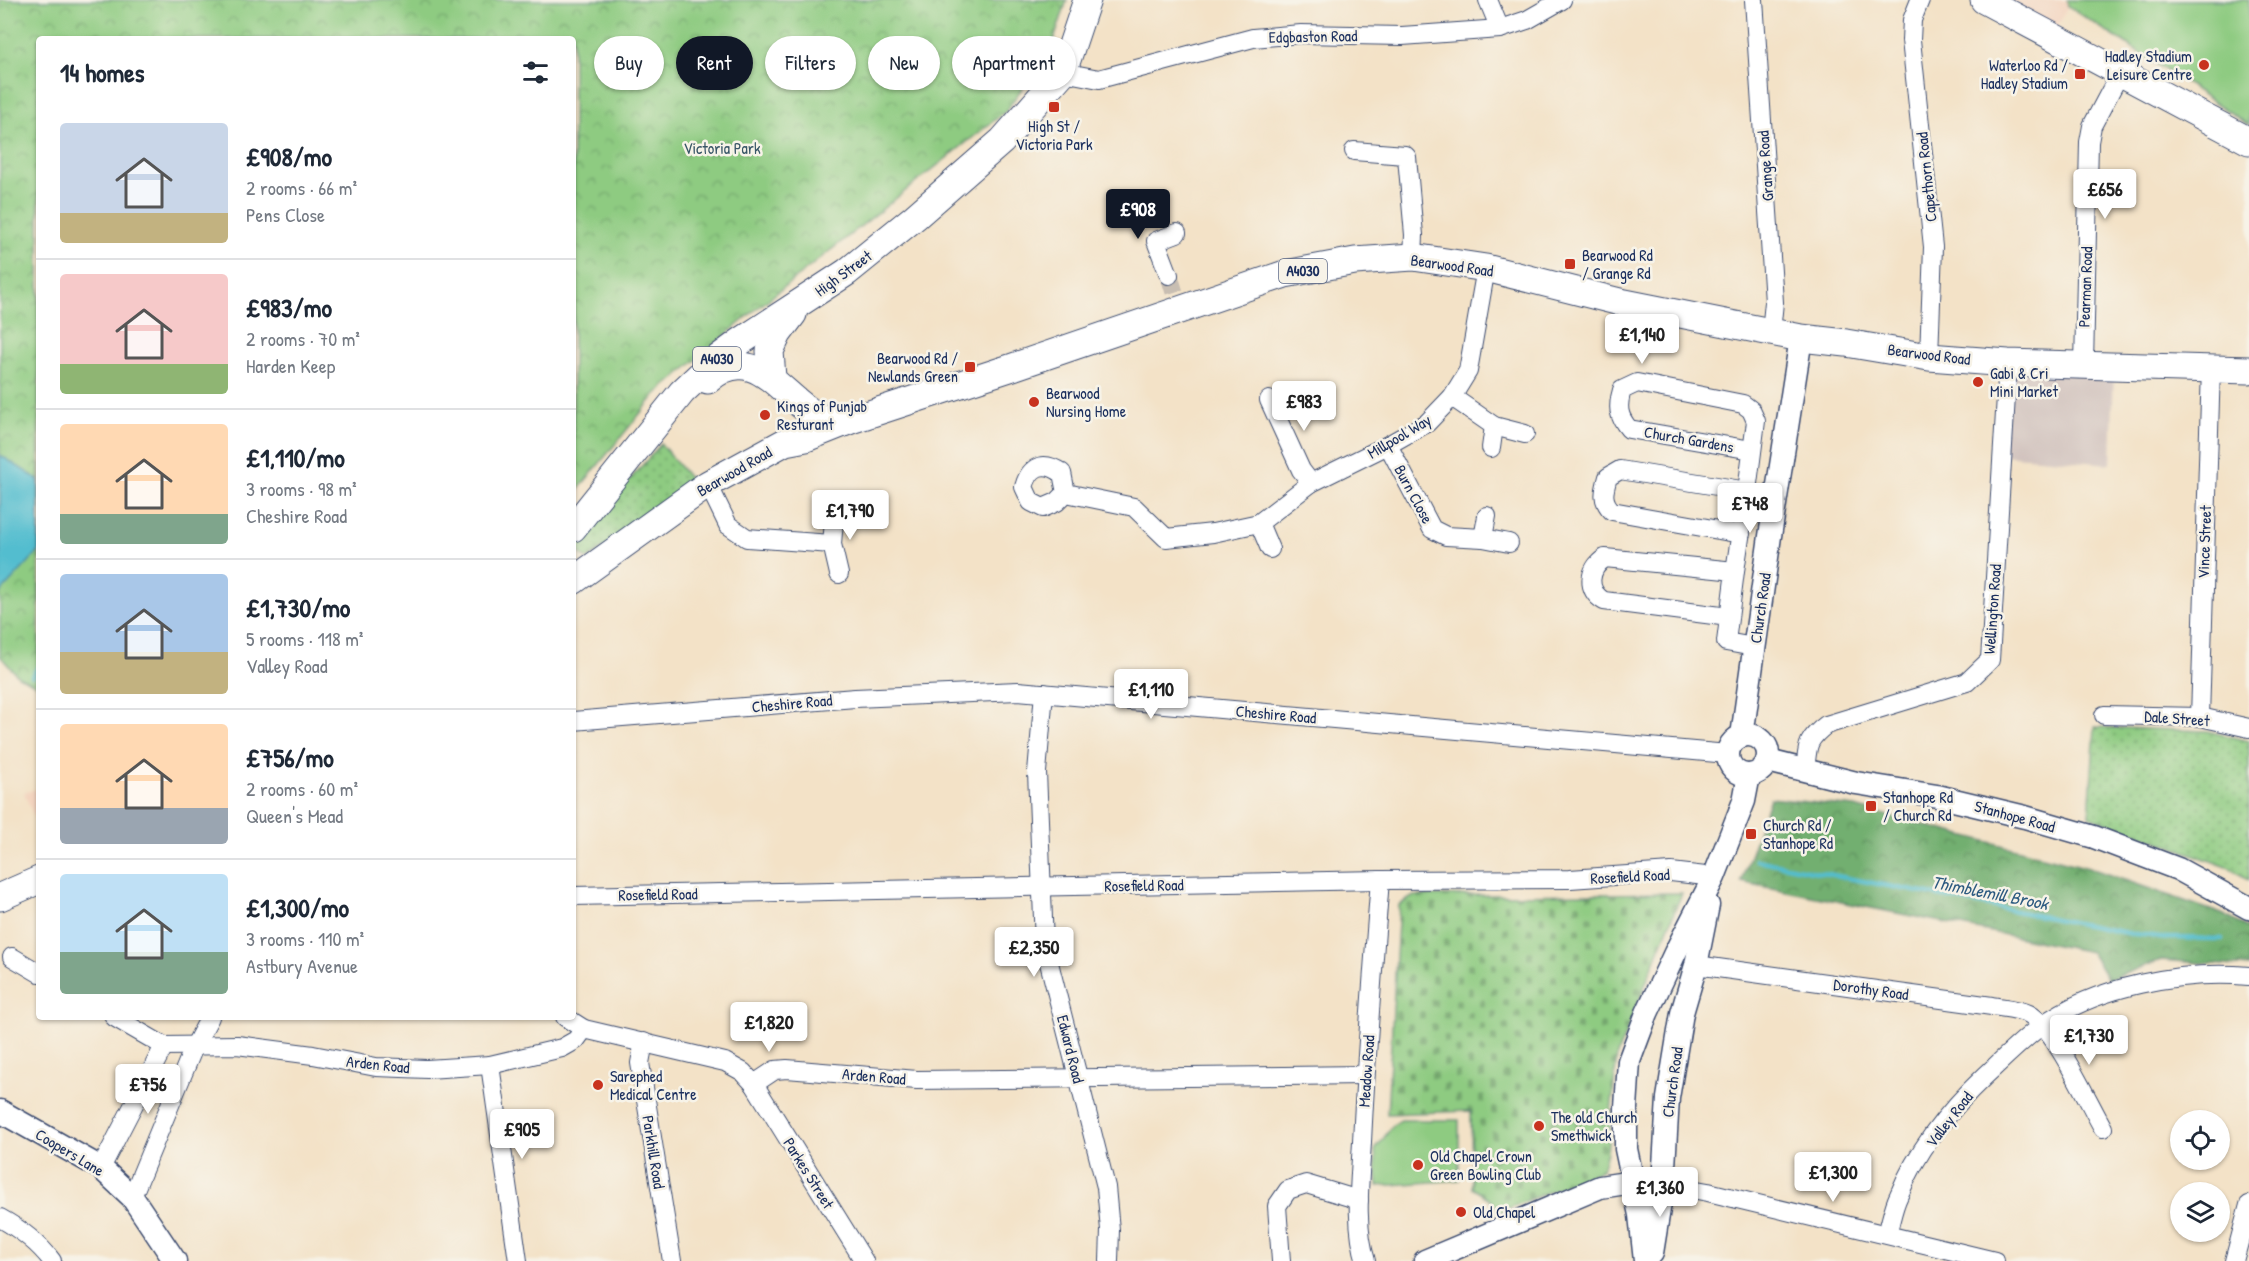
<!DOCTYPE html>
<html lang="en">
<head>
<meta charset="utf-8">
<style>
  :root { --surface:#fff; --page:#f2f2f3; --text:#1f2937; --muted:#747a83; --line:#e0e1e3; --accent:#111827 }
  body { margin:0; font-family:"Patrick Hand",sans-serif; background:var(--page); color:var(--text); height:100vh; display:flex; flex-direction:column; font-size:22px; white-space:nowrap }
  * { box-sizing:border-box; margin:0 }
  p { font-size:20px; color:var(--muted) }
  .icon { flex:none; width:33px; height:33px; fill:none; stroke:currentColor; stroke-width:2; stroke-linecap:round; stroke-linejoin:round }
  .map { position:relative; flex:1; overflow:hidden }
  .panel { position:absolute; left:36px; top:36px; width:540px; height:984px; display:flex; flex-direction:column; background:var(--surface); border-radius:6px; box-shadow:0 2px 4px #0004 }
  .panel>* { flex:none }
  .guide { position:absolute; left:594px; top:36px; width:570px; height:54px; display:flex; gap:12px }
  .controls { position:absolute; left:2170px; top:1110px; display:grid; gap:12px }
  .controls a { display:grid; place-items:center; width:60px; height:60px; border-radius:50%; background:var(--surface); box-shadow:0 2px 4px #0004; font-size:30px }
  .price { position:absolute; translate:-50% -51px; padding:0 14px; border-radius:6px; background:#fff; color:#222; font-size:20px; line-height:39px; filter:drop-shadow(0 2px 3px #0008) }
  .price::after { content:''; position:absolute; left:50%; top:36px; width:18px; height:14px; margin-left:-9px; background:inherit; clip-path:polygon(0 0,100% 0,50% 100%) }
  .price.active { background:var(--accent); color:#fff }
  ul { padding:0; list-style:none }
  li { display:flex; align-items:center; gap:18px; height:150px; padding:0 24px }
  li+li { border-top:2px solid var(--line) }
  li span { display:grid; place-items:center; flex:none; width:168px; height:120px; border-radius:6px; color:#555 }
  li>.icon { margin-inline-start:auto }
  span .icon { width:72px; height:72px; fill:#fffc; stroke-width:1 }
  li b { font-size:26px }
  h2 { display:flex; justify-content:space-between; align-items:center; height:72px; padding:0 24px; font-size:26px }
  .chip { padding:0 21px; border-radius:27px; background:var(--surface); box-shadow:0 2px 4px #0004; font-size:21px; line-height:54px }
  .chip.active { background:var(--accent); color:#fff }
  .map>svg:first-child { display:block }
  .built { fill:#f3d4bf }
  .industrial { fill:#cfc0bb }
  .grass { fill:url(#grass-dots); stroke:#547d70; stroke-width:1.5 }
  .forest { fill:url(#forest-crowns); stroke:#466f66; stroke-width:1.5 }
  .cemetery { fill:url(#cemetery-stones); stroke:#547d70; stroke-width:1.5 }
  .park { fill:url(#park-crowns); stroke:#547d70; stroke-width:1.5 }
  .garden { fill:#8ecb81; stroke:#547d70; stroke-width:1.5 }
  .water { fill:#53bdcf; stroke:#377696; stroke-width:1.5 }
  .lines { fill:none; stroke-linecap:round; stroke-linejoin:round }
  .stream { stroke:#53bdcf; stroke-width:4.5 }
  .minor-tunnel { stroke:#c8beb2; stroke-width:18; stroke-dasharray:18 9; stroke-linecap:butt }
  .minor-casing { stroke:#3b4a6e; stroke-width:20 }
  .tertiary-casing { stroke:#3b4a6e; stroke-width:25 }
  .primary-casing { stroke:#3b4a6e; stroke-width:29 }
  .minor { stroke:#fff; stroke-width:18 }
  .tertiary { stroke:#fff; stroke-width:22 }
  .primary { stroke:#fff; stroke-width:27 }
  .poi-dot { fill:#c8321e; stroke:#f7f3e8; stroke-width:2 }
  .labels { text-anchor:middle; stroke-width:5; stroke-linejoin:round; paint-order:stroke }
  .shield { fill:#f7f3e8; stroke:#5d6a87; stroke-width:1.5 }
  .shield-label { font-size:15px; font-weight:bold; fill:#1b2f5e }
  .street-label { font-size:16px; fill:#1b2f5e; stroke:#f7f3e8 }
  .poi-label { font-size:16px; fill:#1b2f5e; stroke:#f7f3e8; text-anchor:start }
  .park-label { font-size:16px; fill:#385667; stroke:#f7f3e8 }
  .water-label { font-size:18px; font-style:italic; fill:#2c5a80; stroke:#f7f3e8 }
</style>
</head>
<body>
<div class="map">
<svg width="2249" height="1261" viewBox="0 0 2249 1261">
  <defs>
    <pattern id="grass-dots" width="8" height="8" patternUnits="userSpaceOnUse" patternTransform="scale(1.5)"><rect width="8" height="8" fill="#8ecb81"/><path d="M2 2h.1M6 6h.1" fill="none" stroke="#73a56d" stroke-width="1.8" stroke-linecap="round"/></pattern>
    <pattern id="forest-crowns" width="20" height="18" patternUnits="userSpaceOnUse" patternTransform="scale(1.5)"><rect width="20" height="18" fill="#72af6f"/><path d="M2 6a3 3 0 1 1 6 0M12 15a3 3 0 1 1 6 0" fill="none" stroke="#5d8f5e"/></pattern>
    <pattern id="cemetery-stones" width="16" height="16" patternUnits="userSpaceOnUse" patternTransform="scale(1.5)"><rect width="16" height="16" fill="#8ecb81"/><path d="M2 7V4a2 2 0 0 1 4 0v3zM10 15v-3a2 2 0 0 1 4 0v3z" fill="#73a56d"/></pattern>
    <pattern id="park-crowns" width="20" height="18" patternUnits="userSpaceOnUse" patternTransform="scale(1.5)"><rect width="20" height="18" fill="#8ecb81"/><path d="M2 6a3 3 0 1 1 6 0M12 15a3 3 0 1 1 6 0" fill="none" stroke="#73a56d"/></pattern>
  </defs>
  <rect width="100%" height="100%" fill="#f7f3e8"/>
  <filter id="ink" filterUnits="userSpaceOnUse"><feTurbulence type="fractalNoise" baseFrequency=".0167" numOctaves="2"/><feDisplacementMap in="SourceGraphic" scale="12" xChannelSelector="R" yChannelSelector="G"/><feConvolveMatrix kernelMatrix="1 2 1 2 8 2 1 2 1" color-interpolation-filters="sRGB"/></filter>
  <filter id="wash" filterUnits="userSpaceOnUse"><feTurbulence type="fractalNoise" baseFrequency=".008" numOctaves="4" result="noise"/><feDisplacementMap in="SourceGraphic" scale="24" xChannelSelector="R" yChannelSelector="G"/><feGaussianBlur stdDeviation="1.35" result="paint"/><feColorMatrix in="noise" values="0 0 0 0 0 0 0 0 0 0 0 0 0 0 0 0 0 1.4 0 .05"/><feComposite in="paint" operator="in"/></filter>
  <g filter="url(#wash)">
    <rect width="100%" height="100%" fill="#f3e2c7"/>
    <!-- built -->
    <g class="built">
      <polygon points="1984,0 2067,0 2068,6 2052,36"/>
      <polygon points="39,788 39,828 24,793"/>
    </g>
    <!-- industrial -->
    <polygon class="industrial" points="2008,363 2114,366 2111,464 2002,455"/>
    <!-- grass -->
    <g class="grass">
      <polygon points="661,444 695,485 587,559 578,552 576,541"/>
      <polygon points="2095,727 2207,731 2249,741 2249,880 2230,868 2089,816"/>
    </g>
    <!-- forest -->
    <polygon class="forest" points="1770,798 1855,807 2093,869 2222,914 2249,929 2249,967 2161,960 2108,980 2091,952 1741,882"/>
    <!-- cemetery -->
    <polygon class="cemetery" points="1682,893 1617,1055 1607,1152 1602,1170 1497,1213 1490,1199 1472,1188 1471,1111 1387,1114 1399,905 1414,896"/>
    <!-- park -->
    <polygon class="park" points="0,0 1067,0 1052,46 1006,111 754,311 656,394 573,496 573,39 39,39 39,686 18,676 0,656"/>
    <!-- garden -->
    <g class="garden">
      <polygon points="2067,0 2249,0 2249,125 2068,6"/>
      <polygon points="1401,1120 1459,1120 1459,1180 1378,1186 1375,1150 1393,1125"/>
    </g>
    <!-- water -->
    <polygon class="water" points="0,455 39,480 39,551 0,593"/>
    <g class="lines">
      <!-- stream -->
      <g class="stream">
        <polyline points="32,676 39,666"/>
        <polyline points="1756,860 2127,933 2168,938 2222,939"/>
      </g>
    </g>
  </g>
  <g filter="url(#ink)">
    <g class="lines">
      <!-- minor-tunnel -->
      <polyline class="minor-tunnel" points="1169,275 1175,294"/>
      <defs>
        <g id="minor">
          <polyline points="1488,0 1500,29"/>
          <polyline points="1754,0 1774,302 1771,332"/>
          <polyline points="1920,0 1912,20 1911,40 1933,247 1929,357"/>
          <polyline points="1063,72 1099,79 1253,38 1301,34 1402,36 1500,29 1527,20 1562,0"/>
          <polyline points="1354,151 1405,155 1407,157 1414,235 1413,257"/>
          <polyline points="1169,275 1156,241 1177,233"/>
          <polyline points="2084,365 2089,142 2092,126 2120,73"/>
          <polyline points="1452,397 1494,426 1525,434"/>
          <polyline points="1269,400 1301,470 1311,483"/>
          <polyline points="1388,445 1432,529 1446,536 1483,538 1487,516"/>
          <polyline points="1491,448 1494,426"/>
          <polyline points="708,484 728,525 747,538 832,544"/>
          <path d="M1747 491 1756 421 1751 410 1743 404 1637 383 1622 390C1617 407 1618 416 1629 429L1752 450"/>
          <path d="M1066 493 1062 473C1043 460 1030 466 1024 487L1031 502 1043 508 1057 502 1066 493 1134 507 1166 538 1213 533 1259 523 1311 483 1388 445 1427 423 1452 397 1468 371 1486 268"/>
          <polyline points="835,509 832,544 839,574"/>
          <polyline points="1259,523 1270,549"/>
          <polyline points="1483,538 1509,543"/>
          <path d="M1735 571 1747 491 1620 470 1608 477C1604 491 1601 500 1612 511L1741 534"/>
          <path d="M1729 617 1604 601C1586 591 1588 569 1605 558L1735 571 1726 642 1754 647"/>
          <polyline points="1044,693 1037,772 1044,943 1106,1187 1110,1230 1109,1261"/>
          <polyline points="2104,715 2200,717 2249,728"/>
          <polyline points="2200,717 2211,368"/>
          <polyline points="573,721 855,698 1018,691 1728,754"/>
          <path d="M1805 771C1808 747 1805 741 1826 725L1967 682 1990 660 2008 363"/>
          <polyline points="573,896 1380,880 1570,879 1671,872 1714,877"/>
          <polyline points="12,957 39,973"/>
          <path d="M1696 965 1992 1006C2003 1008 2019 1009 2029 1014 2054 1027 2088 1102 2103 1128"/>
          <polyline points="114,1017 164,1046 237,1045 313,1055 376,1067 427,1069 490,1065 562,1048 576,1040 584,1029 725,1062 743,1072 754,1084 775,1070 787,1069 917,1080 1365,1075"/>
          <polyline points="565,1017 584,1029"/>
          <polyline points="644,1042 640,1063 672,1261"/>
          <polyline points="490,1065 518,1261"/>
          <polyline points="754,1084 864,1261"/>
          <polyline points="101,1168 164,1046"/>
          <polyline points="1663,1184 1708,1192 1995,1261"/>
          <polyline points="132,1197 194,1047 210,1017"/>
          <path d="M0 1218C20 1229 38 1242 52 1261"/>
          <path d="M1887 1234C1891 1221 1893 1207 1899 1195 1917 1150 1951 1108 1986 1075 2004 1058 2021 1041 2041 1026 2095 986 2183 970 2249 976"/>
          <polyline points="1281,1261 1277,1206 1288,1190 1306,1184 1359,1200"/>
          <path d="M1366 1261C1354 1224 1360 1180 1362 1142 1366 1055 1373 968 1380 880"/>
          <polyline points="2234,1261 2249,1205"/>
        </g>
        <g id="tertiary">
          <circle cx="1748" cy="755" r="20"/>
          <polyline points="1742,736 1770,536 1801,338"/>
          <polyline points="1768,761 1856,783 1937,796 2025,817 2094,837 2178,869 2249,908"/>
          <polyline points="0,1111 101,1168 132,1197 175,1261"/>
          <polyline points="1652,1253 1663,1184 1668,1098 1682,1013 1696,965 1708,905"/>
          <polyline points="1425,1261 1600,1187 1633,1182 1646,1183"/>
          <polyline points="1645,1261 1640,1215 1626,1149 1626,1108 1629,1061 1647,1013 1675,953 1714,877 1744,801 1749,775"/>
        </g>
        <g id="primary">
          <polyline points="1984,0 2249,141"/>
          <polyline points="772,378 770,351 778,334 793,314"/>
          <path d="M708 380C756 337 784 403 822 418 830 421 841 419 850 420"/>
          <polyline points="573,528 682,392 717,359 740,342 847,272 915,217 1002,141 1063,72 1087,0"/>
          <polyline points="573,581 708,484 785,442 806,438 851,420 1010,368 1285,274 1355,261 1413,257 1486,268 1620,302 1801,338 1846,343 1929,357 2008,363 2249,370"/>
          <polyline points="0,897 39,880"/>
        </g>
      </defs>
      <!-- minor casing -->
      <use href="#minor" class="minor-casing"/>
      <!-- tertiary casing -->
      <use href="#tertiary" class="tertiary-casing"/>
      <!-- primary casing -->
      <use href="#primary" class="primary-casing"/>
      <!-- minor -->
      <use href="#minor" class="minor"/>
      <!-- tertiary -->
      <use href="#tertiary" class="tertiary"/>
      <!-- primary -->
      <use href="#primary" class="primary"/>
    </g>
  </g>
  <!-- markers -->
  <g class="poi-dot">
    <circle cx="2204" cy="65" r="6"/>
    <rect x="2074" y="68" width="12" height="12" rx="3"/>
    <rect x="1048" y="101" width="12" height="12" rx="3"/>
    <rect x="1564" y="258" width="12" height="12" rx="3"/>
    <rect x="964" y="361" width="12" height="12" rx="3"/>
    <circle cx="1978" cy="382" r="6"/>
    <circle cx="1034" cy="402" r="6"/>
    <circle cx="765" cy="415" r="6"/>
    <rect x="1865" y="800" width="12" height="12" rx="3"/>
    <rect x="1745" y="828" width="12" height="12" rx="3"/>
    <circle cx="598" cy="1085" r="6"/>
    <circle cx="1539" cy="1126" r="6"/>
    <circle cx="1418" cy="1165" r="6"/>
    <circle cx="1461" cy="1212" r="6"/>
  </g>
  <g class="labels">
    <!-- shield labels -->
    <g class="shield">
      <rect x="1279" y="259" width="48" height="24" rx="4.5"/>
      <rect x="693" y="347" width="48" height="24" rx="4.5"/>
    </g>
    <g class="shield-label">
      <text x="1303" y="276">A4030</text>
      <text x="717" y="364">A4030</text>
    </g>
    <!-- street labels -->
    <g class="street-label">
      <text transform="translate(1313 36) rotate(-1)" y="6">Edgbaston Road</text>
      <text transform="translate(1765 166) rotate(-94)" y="6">Grange Road</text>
      <text transform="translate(1926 177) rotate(-96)" y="6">Capethorn Road</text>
      <text transform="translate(1452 265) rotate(8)" y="6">Bearwood Road</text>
      <text transform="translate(843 273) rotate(-36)" y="6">High Street</text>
      <text transform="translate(2085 287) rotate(-88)" y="6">Pearman Road</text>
      <text transform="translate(1929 354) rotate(7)" y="6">Bearwood Road</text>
      <text transform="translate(1399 436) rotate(-31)" y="6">Millpool Way</text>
      <text transform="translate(1689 439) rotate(10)" y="6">Church Gardens</text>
      <text transform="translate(734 471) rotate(-30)" y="6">Bearwood Road</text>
      <text transform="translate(1414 494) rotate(62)" y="6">Burn Close</text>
      <text transform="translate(2204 542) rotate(-88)" y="6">Vince Street</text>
      <text transform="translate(1760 608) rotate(-82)" y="6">Church Road</text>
      <text transform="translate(1992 609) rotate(-86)" y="6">Wellington Road</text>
      <text transform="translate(792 703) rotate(-5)" y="6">Cheshire Road</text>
      <text transform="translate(1276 714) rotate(5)" y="6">Cheshire Road</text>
      <text transform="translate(2177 718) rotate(4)" y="6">Dale Street</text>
      <text transform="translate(2015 816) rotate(15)" y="6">Stanhope Road</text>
      <text transform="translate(1630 876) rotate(-3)" y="6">Rosefield Road</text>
      <text transform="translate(1144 885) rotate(-1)" y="6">Rosefield Road</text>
      <text transform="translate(658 894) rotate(-1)" y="6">Rosefield Road</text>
      <text transform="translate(1871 989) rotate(8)" y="6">Dorothy Road</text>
      <text transform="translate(1071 1049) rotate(76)" y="6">Edward Road</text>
      <text transform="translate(378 1064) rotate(6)" y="6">Arden Road</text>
      <text transform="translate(1366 1071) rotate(-86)" y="6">Meadow Road</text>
      <text transform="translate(874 1076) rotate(5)" y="6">Arden Road</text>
      <text transform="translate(1672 1082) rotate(-82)" y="6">Church Road</text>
      <text transform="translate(1949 1119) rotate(-52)" y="6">Valley Road</text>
      <text transform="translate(70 1152) rotate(31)" y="6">Coopers Lane</text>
      <text transform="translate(654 1152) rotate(81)" y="6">Parkhill Road</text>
      <text transform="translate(809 1173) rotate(58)" y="6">Parkes Street</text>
    </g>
    <!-- poi labels -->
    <g class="poi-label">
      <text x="2192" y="62" text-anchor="end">Hadley Stadium<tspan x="2192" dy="18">Leisure Centre</tspan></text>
      <text x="2068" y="71" text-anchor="end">Waterloo Rd /<tspan x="2068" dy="18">Hadley Stadium</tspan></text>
      <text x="1054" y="132" text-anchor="middle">High St /<tspan x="1054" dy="18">Victoria Park</tspan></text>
      <text x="1582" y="261">Bearwood Rd<tspan x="1582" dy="18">/ Grange Rd</tspan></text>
      <text x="958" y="364" text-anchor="end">Bearwood Rd /<tspan x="958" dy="18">Newlands Green</tspan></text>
      <text x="1990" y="379">Gabi &amp; Cri<tspan x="1990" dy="18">Mini Market</tspan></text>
      <text x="1046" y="399">Bearwood<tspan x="1046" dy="18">Nursing Home</tspan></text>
      <text x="777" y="412">Kings of Punjab<tspan x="777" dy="18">Resturant</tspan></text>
      <text x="1883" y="803">Stanhope Rd<tspan x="1883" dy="18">/ Church Rd</tspan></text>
      <text x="1763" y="831">Church Rd /<tspan x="1763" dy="18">Stanhope Rd</tspan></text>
      <text x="610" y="1082">Sarephed<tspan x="610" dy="18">Medical Centre</tspan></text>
      <text x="1551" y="1123">The old Church<tspan x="1551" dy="18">Smethwick</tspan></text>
      <text x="1430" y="1162">Old Chapel Crown<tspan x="1430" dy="18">Green Bowling Club</tspan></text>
      <text x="1473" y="1218">Old Chapel</text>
    </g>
    <!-- park labels -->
    <g class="park-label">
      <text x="722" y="154">Victoria Park</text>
    </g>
    <!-- water labels -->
    <g class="water-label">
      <text transform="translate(1990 893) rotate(11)" y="6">Thimblemill Brook</text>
    </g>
  </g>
</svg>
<div class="controls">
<a><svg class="icon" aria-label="locate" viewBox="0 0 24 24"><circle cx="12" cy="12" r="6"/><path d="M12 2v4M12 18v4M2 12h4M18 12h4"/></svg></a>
<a><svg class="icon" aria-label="layers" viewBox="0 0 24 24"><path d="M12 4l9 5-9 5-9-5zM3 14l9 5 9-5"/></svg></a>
</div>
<b class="price" style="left:2105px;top:220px">£656</b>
<b class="price active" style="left:1138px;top:240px">£908</b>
<b class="price" style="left:1642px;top:365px">£1,140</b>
<b class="price" style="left:1304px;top:432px">£983</b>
<b class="price" style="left:1750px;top:534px">£748</b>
<b class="price" style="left:850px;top:541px">£1,790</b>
<b class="price" style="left:1151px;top:720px">£1,110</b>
<b class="price" style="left:1034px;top:978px">£2,350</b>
<b class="price" style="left:769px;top:1053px">£1,820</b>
<b class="price" style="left:2089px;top:1066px">£1,730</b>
<b class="price" style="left:148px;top:1115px">£756</b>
<b class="price" style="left:522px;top:1160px">£905</b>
<b class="price" style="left:1833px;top:1203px">£1,300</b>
<b class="price" style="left:1660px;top:1218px">£1,360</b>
<div class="guide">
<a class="chip">Buy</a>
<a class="chip active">Rent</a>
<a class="chip">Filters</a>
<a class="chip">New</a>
<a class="chip">Apartment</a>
</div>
<section class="panel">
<h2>14 homes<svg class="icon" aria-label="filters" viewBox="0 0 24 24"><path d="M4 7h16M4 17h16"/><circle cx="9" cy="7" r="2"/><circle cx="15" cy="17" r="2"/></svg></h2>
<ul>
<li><span style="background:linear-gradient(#c9d6e8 75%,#c2b280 0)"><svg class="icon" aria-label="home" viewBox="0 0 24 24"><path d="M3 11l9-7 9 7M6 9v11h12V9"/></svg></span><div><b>£908/mo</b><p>2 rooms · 66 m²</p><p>Pens Close</p></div></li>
<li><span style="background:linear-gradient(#f6c9c9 75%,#8fb573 0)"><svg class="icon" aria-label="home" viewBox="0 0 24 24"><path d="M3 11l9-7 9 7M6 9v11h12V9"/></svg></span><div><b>£983/mo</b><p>2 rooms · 70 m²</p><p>Harden Keep</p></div></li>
<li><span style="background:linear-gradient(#ffd9b3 75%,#7fa58c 0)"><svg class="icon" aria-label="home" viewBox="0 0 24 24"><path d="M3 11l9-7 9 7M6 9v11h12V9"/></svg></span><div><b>£1,110/mo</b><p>3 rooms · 98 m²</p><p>Cheshire Road</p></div></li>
<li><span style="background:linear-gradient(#a9c7e8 65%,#c2b280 0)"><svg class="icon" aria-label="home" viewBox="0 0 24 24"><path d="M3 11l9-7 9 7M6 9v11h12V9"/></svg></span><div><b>£1,730/mo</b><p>5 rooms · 118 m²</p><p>Valley Road</p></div></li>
<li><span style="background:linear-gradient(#ffd9b3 70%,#9aa5b1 0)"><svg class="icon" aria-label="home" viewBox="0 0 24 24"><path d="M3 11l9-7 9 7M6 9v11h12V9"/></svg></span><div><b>£756/mo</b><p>2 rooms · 60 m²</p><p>Queen's Mead</p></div></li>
<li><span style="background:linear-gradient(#bfe0f5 65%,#7fa58c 0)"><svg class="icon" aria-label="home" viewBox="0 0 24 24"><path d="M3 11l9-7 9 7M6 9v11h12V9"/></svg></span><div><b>£1,300/mo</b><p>3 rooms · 110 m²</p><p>Astbury Avenue</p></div></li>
</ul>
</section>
</div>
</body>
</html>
